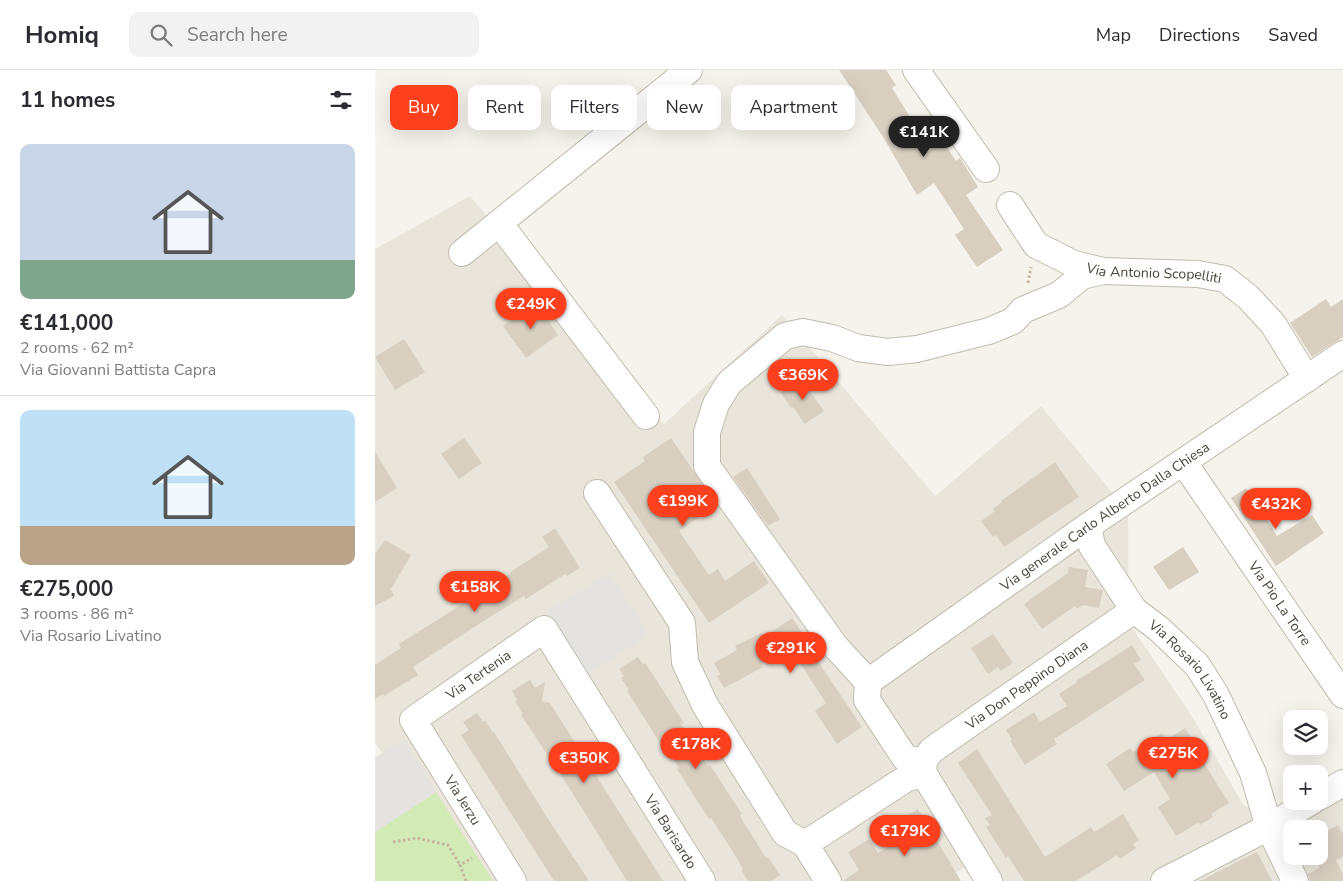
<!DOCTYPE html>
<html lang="en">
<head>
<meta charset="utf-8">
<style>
  :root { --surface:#fff; --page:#f2f2f3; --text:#2b2b33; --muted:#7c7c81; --line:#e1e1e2; --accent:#fc3f1d }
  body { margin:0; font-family:"Nunito Sans",sans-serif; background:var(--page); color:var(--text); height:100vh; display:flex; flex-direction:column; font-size:19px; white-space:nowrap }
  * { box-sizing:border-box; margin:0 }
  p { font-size:16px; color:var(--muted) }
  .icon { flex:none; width:28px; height:28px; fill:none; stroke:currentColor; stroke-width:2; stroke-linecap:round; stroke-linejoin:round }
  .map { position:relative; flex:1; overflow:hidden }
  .drawer { display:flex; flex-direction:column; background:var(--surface); width:375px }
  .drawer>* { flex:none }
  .top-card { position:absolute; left:15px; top:15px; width:475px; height:45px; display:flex; gap:10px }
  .controls { position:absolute; left:908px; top:640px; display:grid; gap:10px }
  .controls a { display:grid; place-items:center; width:45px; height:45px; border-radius:10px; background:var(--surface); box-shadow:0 5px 20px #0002; font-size:25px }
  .price { position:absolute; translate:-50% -42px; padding:0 11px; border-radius:18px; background:var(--accent); color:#fff; font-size:16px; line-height:32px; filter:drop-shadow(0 1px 2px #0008) }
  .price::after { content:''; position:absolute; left:50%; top:30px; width:15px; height:11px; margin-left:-8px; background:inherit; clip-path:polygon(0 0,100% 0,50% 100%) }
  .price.selected { background:#222; color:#fff }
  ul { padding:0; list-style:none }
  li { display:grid; align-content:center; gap:10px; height:265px; padding:0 20px }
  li+li { border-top:1px solid var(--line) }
  li span { display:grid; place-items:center; height:155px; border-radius:10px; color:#555 }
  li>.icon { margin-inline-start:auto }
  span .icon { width:90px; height:90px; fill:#fffc; stroke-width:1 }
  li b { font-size:21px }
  h2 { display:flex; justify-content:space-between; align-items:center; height:60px; padding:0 20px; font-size:21px }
  .pill { padding:0 18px; border-radius:10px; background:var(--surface); box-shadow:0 5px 20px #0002; font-size:18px; line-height:45px }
  .pill.selected { background:var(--accent); color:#fff }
  header { display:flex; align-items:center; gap:30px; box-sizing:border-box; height:70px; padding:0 25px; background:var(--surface); border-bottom:1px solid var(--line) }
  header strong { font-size:24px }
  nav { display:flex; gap:28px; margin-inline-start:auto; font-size:18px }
  .search { width:350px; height:45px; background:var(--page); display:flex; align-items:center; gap:12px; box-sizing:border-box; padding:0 18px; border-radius:10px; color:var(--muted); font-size:19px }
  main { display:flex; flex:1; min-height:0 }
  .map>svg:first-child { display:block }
  .residential { fill:#eae5da; fill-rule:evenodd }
  .green { fill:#d2eab5 }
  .parking { fill:#e5e3e0 }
  .building { fill:#d8cfc1 }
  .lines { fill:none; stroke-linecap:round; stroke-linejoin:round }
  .minor-casing { stroke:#c2bbae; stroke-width:28 }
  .path { stroke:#c4b79f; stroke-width:3; stroke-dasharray:2.5 2.5; stroke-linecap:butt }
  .minor { stroke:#fff; stroke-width:26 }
  .labels { text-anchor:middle; stroke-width:4; stroke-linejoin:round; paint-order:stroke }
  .street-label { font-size:14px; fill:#4b4439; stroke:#fff }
</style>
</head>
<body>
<header>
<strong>Homiq</strong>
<div class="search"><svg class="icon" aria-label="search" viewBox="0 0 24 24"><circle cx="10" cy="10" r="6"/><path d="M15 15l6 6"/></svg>Search here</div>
<nav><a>Map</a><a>Directions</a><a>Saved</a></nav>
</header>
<main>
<section class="drawer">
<h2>11 homes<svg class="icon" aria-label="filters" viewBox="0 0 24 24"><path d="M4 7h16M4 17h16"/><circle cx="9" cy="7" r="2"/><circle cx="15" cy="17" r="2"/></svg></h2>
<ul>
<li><span style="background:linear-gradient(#c9d6e8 75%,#7fa58c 0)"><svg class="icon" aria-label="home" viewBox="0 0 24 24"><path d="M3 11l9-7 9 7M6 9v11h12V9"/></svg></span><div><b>€141,000</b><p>2 rooms · 62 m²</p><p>Via Giovanni Battista Capra</p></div></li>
<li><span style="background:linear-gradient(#bfe0f5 75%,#b9a48a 0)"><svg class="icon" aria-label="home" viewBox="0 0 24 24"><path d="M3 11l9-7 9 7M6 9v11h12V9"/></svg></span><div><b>€275,000</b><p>3 rooms · 86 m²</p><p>Via Rosario Livatino</p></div></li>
</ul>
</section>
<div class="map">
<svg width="968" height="811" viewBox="0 0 968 811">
  <rect width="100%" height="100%" fill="#f6f3ec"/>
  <!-- residential -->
  <path class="residential" d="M95 126 289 354 407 245 560 426 666 336 753 442 754 553 818 648 869 736 898 739 968 702V811H600L591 797 564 811H0V688L8 683 0 673V179ZM916 759H944V786H916Z"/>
  <!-- green -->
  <polygon class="green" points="61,722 118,811 0,811 0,762"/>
  <!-- parking -->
  <g class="parking">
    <polygon points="235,503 274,565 212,604 173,541"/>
    <polygon points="29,670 61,722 0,762 0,688"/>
  </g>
  <!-- building -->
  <g class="building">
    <polygon points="464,0 511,0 521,15 517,18 540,55 552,47 581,91 585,88 603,117 591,125 628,180 602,197 580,165 589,159 559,113 542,125 508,67"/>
    <polygon points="951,229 956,237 968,229 968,267 937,287 915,253"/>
    <polygon points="161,233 183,265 151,288 128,256"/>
    <polygon points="29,269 50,302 20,320 0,287"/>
    <polygon points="426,309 449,341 430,354 418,337 416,338 406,323"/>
    <polygon points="89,368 107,393 84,409 66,384"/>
    <polygon points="296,368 342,435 304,461 334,505 343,499 350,511 379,491 394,513 334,553 239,412 270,391 268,387"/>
    <polygon points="0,382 22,418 0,432"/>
    <polygon points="680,392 704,427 629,477 621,465 618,467 606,451 620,441 618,439 627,432 626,431"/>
    <polygon points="372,398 405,449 393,456 358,407"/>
    <polygon points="871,418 902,466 937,445 949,463 901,496 856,428"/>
    <polygon points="180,458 205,498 192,506 190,504 151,529 149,526 110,550 38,597 43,605 9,626 8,624 0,629 0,595 26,578 24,574 135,504 134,503 174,477 167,467"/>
    <polygon points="10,470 36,485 16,519 19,526 0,536 0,484"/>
    <polygon points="808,477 824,502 794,520 778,497"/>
    <polygon points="694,497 713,500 710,517 728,520 724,538 708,535 702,539 700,536 667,559 649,534 693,503"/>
    <polygon points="417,548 431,568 428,569 487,657 462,674 440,641 451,633 415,578 386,593 388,597 349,618 342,606 345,604 339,593 362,580 360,576 386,563 389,567"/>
    <polygon points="618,564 638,593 625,601 623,597 613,604 596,578"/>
    <polygon points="757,575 766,590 759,594 770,610 679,669 682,674 650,695 635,671 637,670 631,660 659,642 665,652 692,636 684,624 702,612 701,611"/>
    <polygon points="263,587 268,594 270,593 280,608 309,653 306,654 333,696 335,695 367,744 365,746 381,772 391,788 393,787 405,805 396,811 373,811 366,800 368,799 360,785 336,748 334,749 302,699 304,698 287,672 285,673 252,621 254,620 246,608 249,606 244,599"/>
    <polygon points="155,610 160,618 170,612 167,631 175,633 288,811 252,811 195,719 146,645 148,644 140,631 142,630 137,621"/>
    <polygon points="102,643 108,652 110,650 118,663 119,662 173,749 214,811 179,811 86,665 94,660 88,652"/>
    <polygon points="810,658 825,680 822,682 854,733 836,744 838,747 825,755 824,752 801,766 783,737 795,729 779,702 749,721 731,694 755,678 758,682 787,663 791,670"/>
    <polygon points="602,679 670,787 716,757 719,762 748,744 764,770 758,774 761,778 745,789 742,785 701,811 649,811 633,786 631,788 611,757 615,755 610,748 617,745 583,693"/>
    <polygon points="543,739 586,811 468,811 484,800 473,782 494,769 503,783 530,767 522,752"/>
    <polygon points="944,754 948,763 963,755 968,764 968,787 961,790 968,805 968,811 935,811 933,804 944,798"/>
    <polygon points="882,782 897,811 825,811"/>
  </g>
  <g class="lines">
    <defs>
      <g id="minor">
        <polyline points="541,0 611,99"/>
        <path id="s1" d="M635 135 661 175 699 194 728 201 823 204 850 209 873 227 898 254 932 309"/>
        <polyline points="124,153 271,346"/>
        <polyline points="87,183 314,0"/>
        <path id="s2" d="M809 393 968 625"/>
        <polyline points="222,423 307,553 310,592 330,635 410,763 430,774 532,708 549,704"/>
        <path id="s3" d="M713 456 717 476 759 540 784 559 822 595 841 625 878 703 894 757 920 811"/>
        <path id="s4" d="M493 612 713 456 968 284"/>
        <polyline points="548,692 530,688 492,630 493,612 460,576 332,396 332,362 341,334 354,313 410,266 428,262 457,268 483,278 513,282 542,279 614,261 638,251 648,240 684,225 707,206 728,201"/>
        <path id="s5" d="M548 692 557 680 759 540"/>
        <polyline points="548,692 549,704 614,811"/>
        <polyline points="944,727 968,713"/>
        <polyline points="430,774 453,811"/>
        <path id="s6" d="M138 811 38 650 169 559 327 811"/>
        <polyline points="789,811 894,757 937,731"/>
      </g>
    </defs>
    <!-- minor casing -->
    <use href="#minor" class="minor-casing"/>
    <!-- path -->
    <g class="path">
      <polyline points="653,213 656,197"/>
      <polyline points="18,772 42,768 73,775 85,795"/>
      <polyline points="91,811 85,795 97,788"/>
    </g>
    <!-- minor -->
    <use href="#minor" class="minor"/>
  </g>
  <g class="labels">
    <!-- street labels -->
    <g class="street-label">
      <text dy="5" stroke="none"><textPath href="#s1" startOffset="171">Via Antonio Scopelliti</textPath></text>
      <text dy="5" stroke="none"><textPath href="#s4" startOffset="289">Via generale Carlo Alberto Dalla Chiesa</textPath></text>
      <text dy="5" stroke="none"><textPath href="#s2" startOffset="170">Via Pio La Torre</textPath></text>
      <text dy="5" stroke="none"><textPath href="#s3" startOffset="180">Via Rosario Livatino</textPath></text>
      <text dy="5" stroke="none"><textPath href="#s6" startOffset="269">Via Tertenia</textPath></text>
      <text dy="5" stroke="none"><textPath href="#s5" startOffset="130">Via Don Peppino Diana</textPath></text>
      <text transform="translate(88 730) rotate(58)" y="5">Via Jerzu</text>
      <text dy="5" stroke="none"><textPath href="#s6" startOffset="588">Via Barisardo</textPath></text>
    </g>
  </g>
</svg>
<div class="controls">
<a><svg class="icon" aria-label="layers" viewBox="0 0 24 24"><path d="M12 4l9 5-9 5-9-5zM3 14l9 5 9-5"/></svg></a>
<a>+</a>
<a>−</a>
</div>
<b class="price selected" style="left:549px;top:88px">€141K</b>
<b class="price" style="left:156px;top:260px">€249K</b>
<b class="price" style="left:428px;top:331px">€369K</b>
<b class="price" style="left:308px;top:457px">€199K</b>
<b class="price" style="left:901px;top:460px">€432K</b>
<b class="price" style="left:100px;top:543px">€158K</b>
<b class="price" style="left:416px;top:604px">€291K</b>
<b class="price" style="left:321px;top:700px">€178K</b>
<b class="price" style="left:798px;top:709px">€275K</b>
<b class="price" style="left:209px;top:714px">€350K</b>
<b class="price" style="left:530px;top:787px">€179K</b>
<div class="top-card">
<a class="pill selected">Buy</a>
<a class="pill">Rent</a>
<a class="pill">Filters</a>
<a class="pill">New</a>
<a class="pill">Apartment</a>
</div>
</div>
</main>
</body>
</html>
